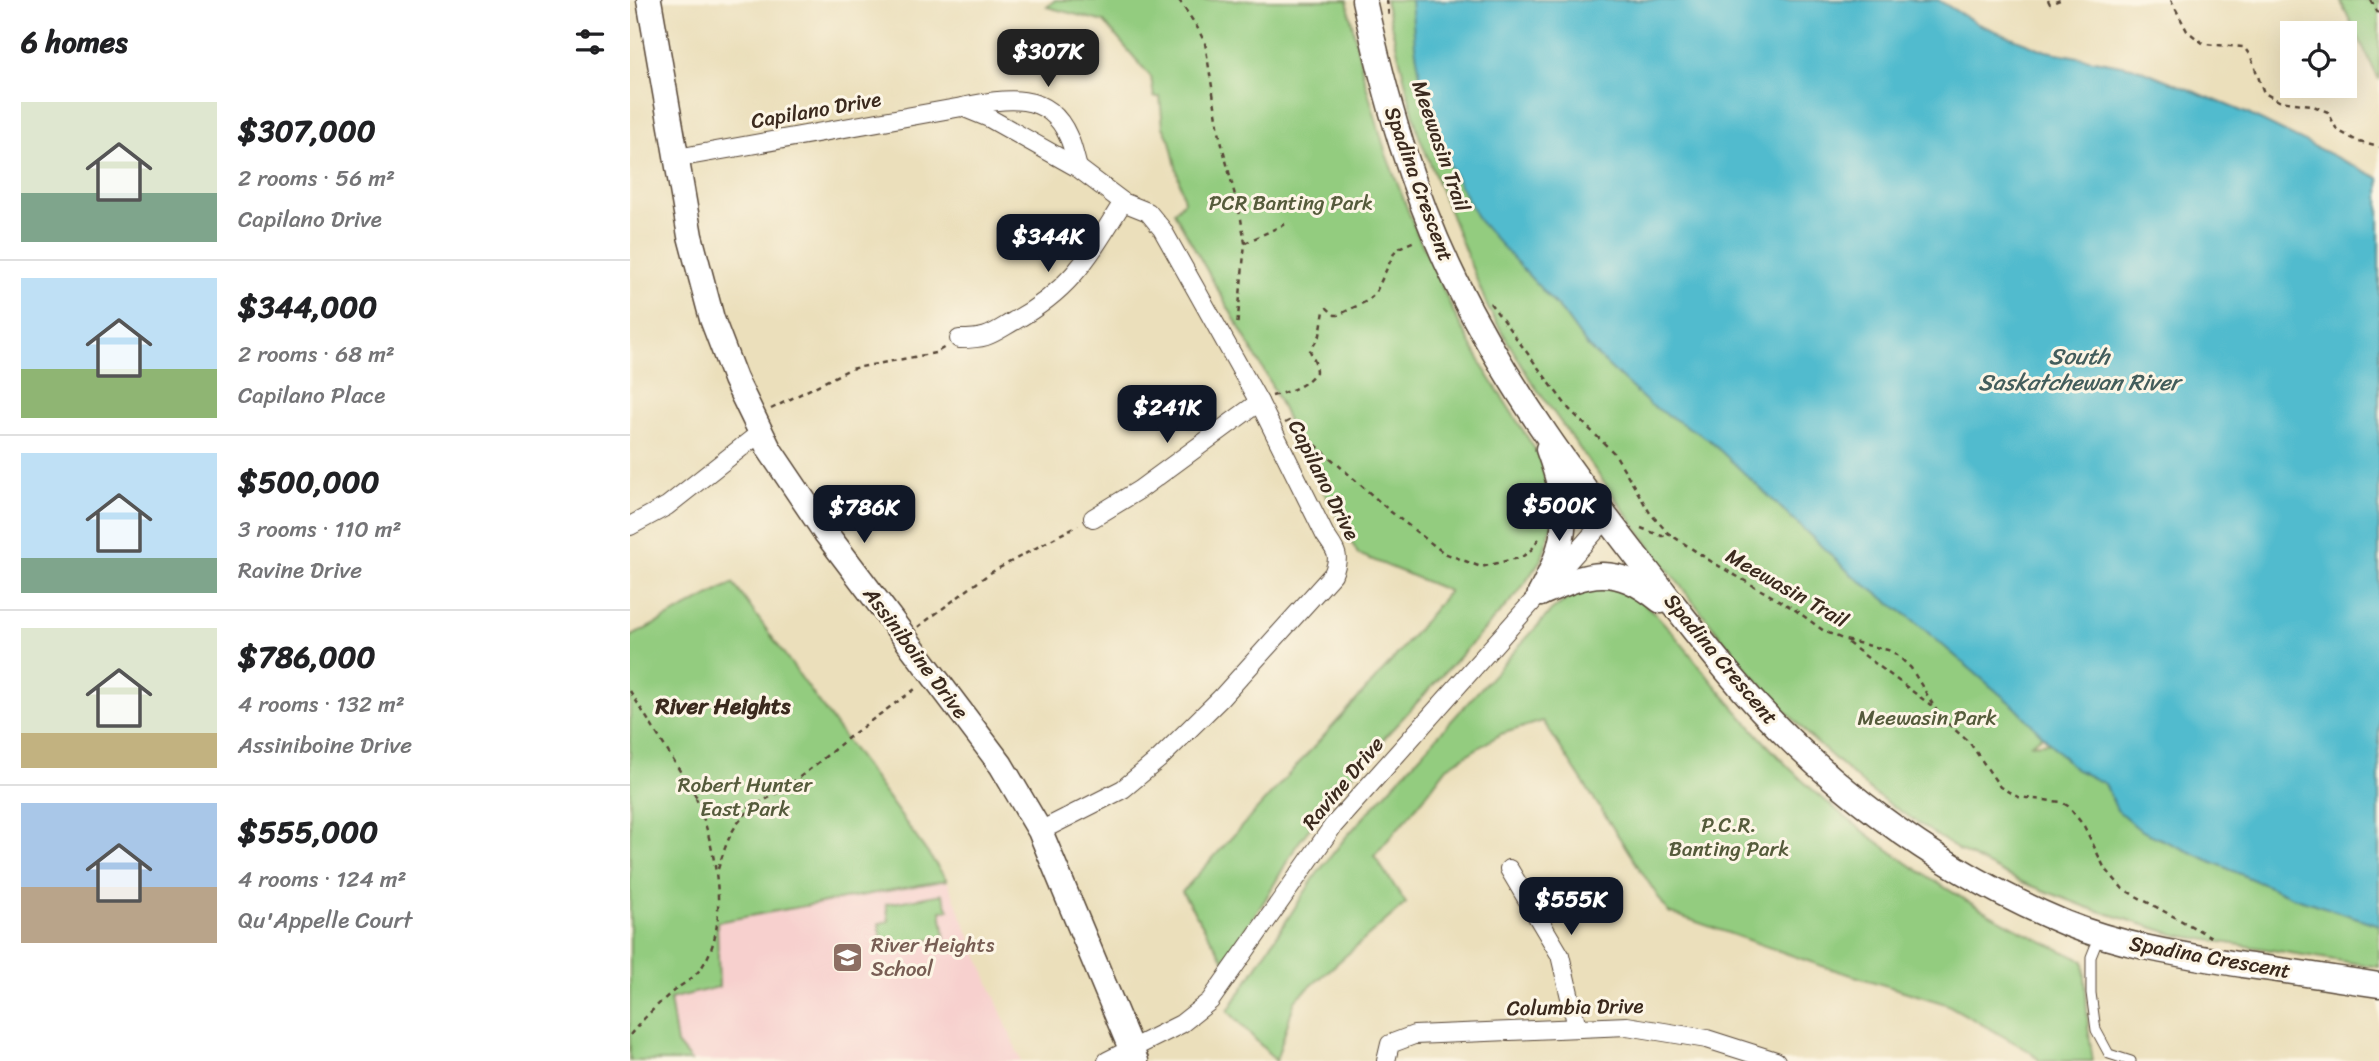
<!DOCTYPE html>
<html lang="en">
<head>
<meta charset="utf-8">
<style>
  :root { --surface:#fff; --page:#f6f6f6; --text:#202124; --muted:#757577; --line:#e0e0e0; --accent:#111827 }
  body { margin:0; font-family:Sriracha,sans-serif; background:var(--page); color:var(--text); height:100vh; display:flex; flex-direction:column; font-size:26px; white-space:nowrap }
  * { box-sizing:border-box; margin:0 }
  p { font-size:23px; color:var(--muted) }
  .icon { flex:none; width:38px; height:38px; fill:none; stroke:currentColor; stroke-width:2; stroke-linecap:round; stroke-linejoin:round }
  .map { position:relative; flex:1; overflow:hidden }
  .drawer { display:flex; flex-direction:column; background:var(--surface); width:630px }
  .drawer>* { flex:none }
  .controls { position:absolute; left:1650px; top:21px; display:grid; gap:14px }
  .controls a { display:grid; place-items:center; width:77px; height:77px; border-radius:0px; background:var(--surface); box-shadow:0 7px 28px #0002; font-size:35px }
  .price { position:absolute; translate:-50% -60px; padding:0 16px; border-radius:14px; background:var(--accent); color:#fff; font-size:23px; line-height:46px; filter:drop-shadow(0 2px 4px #0008) }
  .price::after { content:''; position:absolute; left:50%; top:42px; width:21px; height:16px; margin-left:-10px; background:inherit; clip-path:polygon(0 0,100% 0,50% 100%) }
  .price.current { background:#222; color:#fff }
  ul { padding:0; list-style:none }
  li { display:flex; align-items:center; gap:21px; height:175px; padding:0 21px }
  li+li { border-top:2px solid var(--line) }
  li span { display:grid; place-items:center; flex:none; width:196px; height:140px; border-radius:0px; color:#555 }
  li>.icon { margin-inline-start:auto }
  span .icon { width:84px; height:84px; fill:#fffc; stroke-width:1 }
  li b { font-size:30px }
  h2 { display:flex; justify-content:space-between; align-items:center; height:84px; padding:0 21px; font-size:30px }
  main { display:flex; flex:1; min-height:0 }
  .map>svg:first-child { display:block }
  .built { fill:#f7d0ce }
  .green { fill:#93cc7f; stroke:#677b4e; stroke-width:2 }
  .water { fill:#51bbce; stroke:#467276; stroke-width:2 }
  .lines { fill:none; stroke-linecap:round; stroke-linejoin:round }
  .lane-casing { stroke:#554536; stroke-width:11 }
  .street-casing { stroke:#554536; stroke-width:20 }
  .secondary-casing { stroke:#554536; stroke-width:27 }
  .path { stroke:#554536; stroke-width:2.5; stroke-dasharray:5 5; stroke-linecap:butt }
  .lane { stroke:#fff; stroke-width:9 }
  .street { stroke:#fff; stroke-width:18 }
  .secondary { stroke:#fff; stroke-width:24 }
  .labels { text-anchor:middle; stroke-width:6; stroke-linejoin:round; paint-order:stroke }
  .street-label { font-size:21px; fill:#3b2a1e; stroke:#fcf5e5 }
  .park-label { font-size:21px; fill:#555b3b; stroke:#fcf5e5 }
  .education-label { font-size:21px; fill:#785e54; stroke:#fcf5e5; text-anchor:start }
  .water-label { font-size:23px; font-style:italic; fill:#435d5c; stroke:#fcf5e5 }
  .neighbourhood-label { font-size:23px; font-weight:bold; fill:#3b2a1e; stroke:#fcf5e5 }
</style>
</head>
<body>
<main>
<section class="drawer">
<h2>6 homes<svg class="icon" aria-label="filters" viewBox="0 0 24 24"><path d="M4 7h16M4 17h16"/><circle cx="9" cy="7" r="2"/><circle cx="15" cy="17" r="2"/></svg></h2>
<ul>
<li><span style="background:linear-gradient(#dfe7d0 65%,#7fa58c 0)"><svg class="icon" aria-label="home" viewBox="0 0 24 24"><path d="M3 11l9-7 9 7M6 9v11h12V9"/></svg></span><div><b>$307,000</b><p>2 rooms · 56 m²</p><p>Capilano Drive</p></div></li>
<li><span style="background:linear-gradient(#bfe0f5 65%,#8fb573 0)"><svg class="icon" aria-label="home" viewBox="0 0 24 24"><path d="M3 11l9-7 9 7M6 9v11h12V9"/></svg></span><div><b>$344,000</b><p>2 rooms · 68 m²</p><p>Capilano Place</p></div></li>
<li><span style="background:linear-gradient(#bfe0f5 75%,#7fa58c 0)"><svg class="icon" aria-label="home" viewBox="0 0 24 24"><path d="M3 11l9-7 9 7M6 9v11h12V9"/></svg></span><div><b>$500,000</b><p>3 rooms · 110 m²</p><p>Ravine Drive</p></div></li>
<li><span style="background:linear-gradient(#dfe7d0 75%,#c2b280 0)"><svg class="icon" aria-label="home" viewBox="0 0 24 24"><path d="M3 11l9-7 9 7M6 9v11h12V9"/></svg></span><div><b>$786,000</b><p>4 rooms · 132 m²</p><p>Assiniboine Drive</p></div></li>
<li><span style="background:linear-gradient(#a9c7e8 60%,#b9a48a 0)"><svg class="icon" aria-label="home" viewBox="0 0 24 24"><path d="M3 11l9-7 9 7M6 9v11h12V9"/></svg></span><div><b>$555,000</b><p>4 rooms · 124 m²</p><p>Qu'Appelle Court</p></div></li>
</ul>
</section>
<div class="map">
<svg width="1749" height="1061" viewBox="0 0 1749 1061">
  <rect width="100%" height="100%" fill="#fcf5e5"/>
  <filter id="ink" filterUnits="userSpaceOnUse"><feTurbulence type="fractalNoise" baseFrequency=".0143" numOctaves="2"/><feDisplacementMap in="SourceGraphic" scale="14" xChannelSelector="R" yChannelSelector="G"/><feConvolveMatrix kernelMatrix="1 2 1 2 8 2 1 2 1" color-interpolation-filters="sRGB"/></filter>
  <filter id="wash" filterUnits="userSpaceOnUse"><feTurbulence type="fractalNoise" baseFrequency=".00686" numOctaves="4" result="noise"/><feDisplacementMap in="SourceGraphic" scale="28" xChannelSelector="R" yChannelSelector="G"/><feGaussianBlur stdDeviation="1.57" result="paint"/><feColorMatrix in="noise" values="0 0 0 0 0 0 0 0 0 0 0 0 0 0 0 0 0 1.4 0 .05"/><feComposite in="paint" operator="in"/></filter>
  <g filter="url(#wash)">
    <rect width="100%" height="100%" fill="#ebdfbb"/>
    <!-- built -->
    <polygon class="built" points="317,880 391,1061 61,1061 47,1044 40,998 89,987 87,922"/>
    <!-- green -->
    <g class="green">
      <polygon points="425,0 717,0 733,74 756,154 786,231 825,315 856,372 908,454 925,515 912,558 888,593 756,736 708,792 666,846 635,900 594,960 552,892 761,662 819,591 728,554 675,457 639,380 544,212 554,201 540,141 533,127 530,97 524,97 521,77 474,22 417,7"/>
      <polygon points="755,0 792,0 1420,731 1400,744 1436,741 1749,909 1749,967 1547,935 1459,908 1389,881 1330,851 1243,793 1178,735 1111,662 1027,556 901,381 858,308 788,133"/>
      <polygon points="1710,0 1749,0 1749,80"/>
      <polygon points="103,583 317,880 87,922 89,987 40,999 47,1044 61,1061 0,1061 0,637"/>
      <path d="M977 588C984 589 992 591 998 593 1027 606 1067 665 1089 690 1119 725 1149 760 1184 791 1267 863 1354 916 1454 961L1458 1027 1463 1061H1410L1401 1052 1316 1004 1192 966 1038 912 913 721 871 734 817 767 793 799 744 856 776 903 665 1000 646 1061 598 1011 686 875 716 837 921 611C941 595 951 590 977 588Z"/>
      <polygon points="312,894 319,910 311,911 315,937 252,948 249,924 259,921 256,904"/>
    </g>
    <!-- water -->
    <polygon class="water" points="781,0 1308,0 1348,24 1416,51 1507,68 1616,113 1749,178 1749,925 1660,896 1510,830 1487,810 1475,784 1445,769 1386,708 1282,619 1222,575 1078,439 1019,404 957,346 933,313 849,221 799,127 785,46"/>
  </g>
  <g filter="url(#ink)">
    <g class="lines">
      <defs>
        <polyline id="lane" points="1469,937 1461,957 1461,993 1466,1030 1479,1054 1501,1061"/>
        <g id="street">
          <path d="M332 107C373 99 418 89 438 136 443 146 445 158 448 168"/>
          <path d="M47 158 332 107 359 118 448 168 493 202 518 212 532 229 629 402 695 535C706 551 711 555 703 574L591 698 529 759 493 789 410 831"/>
          <path d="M329 339C358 339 360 335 384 321 442 289 459 256 493 202"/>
          <polyline points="463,518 509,490 629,402"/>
          <polyline points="0,526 37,506 131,432"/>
          <polyline points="879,869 930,955 947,1027"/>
          <polyline points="477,1061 551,1024 580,1001 703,826 977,518"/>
          <polyline points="756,1061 760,1044 784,1035 997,1026 1077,1039 1146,1061"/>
        </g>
        <g id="secondary">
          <polyline points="19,0 60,236 82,319 105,379 139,449 195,532 371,765 410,831 506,1061"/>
          <path d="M734 0C755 97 782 193 826 282 878 388 948 482 1020 574 1045 606 1070 639 1096 670 1187 780 1304 868 1435 923 1492 946 1553 955 1613 965 1658 971 1704 978 1749 985"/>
          <path d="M910 594C940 535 940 511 918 449"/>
          <path d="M910 594C961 572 984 563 1031 601"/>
        </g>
      </defs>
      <!-- lane casing -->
      <use href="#lane" class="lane-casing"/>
      <!-- street casing -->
      <use href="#street" class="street-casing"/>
      <!-- secondary casing -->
      <use href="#secondary" class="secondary-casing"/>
      <!-- path -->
      <g class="path">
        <polyline points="549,0 567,27 575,43 590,137 611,219 615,243 607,328"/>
        <polyline points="757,0 759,18"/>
        <polyline points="1418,0 1420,4 1430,0"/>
        <polyline points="1541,0 1557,31 1574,44 1614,47 1621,57 1634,93 1649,101 1681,105 1698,112 1707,130 1729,142 1749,147"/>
        <polyline points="1741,0 1749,15"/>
        <polyline points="615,243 655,224"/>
        <polyline points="860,303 939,409 985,454 1020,513 1038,533 1082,562 1164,609 1194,631 1215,640 1258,650 1266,654 1281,668 1305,708 1315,721 1340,743 1370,787 1388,797 1431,802 1438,806 1454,826 1474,867 1493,889 1585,939"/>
        <path d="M642 396C660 391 673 388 686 372L685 362 680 351 690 335 694 311 697 308 705 315H708L737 301 745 294 766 249 787 240"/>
        <polyline points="141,409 220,369 305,353 317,346"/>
        <polyline points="655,423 659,421 761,512 814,553 851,567 892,557 902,549 911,535"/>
        <polyline points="1011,528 1032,536 1041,535"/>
        <polyline points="288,627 360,573 448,525"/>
        <polyline points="1218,643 1302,706"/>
        <path d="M0 691 65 795C75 803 91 812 104 811 135 809 189 762 213 742 237 723 263 705 288 687"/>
        <path d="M88 869C96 844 102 823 124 807"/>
        <path d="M0 1035C12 1020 26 1006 41 993 49 986 60 981 67 973 104 932 85 844 66 798"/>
      </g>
      <!-- lane -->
      <use href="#lane" class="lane"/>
      <!-- street -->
      <use href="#street" class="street"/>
      <!-- secondary -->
      <use href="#secondary" class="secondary"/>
    </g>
  </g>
  <!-- icons -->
  <defs>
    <symbol id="school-square" viewBox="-11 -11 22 22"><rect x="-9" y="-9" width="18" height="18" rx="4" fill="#8d6e63" stroke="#fcf5e5"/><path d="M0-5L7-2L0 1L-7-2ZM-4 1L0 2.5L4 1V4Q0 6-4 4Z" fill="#fff"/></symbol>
  </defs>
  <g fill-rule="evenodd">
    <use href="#school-square" x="200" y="940" width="35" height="35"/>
  </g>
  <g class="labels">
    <!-- street labels -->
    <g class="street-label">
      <text transform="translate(186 110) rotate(-10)" y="7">Capilano Drive</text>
      <text transform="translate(811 146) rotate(71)" y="7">Meewasin Trail</text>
      <text transform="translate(789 184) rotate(70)" y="7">Spadina Crescent</text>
      <text transform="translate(694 480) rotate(63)" y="7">Capilano Drive</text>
      <text transform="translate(1157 588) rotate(30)" y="7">Meewasin Trail</text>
      <text transform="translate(286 653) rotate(53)" y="7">Assiniboine Drive</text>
      <text transform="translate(1091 659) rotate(50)" y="7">Spadina Crescent</text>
      <text transform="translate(713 783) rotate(-50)" y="7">Ravine Drive</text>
      <text transform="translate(1580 957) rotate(10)" y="7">Spadina Crescent</text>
      <text transform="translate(945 1007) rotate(-1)" y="7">Columbia Drive</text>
    </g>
    <!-- park labels -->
    <g class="park-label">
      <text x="661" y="210">PCR Banting Park</text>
      <text x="1297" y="725">Meewasin Park</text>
      <text x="115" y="792">Robert Hunter<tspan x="115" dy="24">East Park</tspan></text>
      <text x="1099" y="832">P.C.R.<tspan x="1099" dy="24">Banting Park</tspan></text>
    </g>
    <!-- education labels -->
    <g class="education-label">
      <text x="241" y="952">River Heights<tspan x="241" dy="24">School</tspan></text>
    </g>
    <!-- water labels -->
    <g class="water-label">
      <text x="1449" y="364">South<tspan x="1449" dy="26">Saskatchewan River</tspan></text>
    </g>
    <!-- neighbourhood labels -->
    <g class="neighbourhood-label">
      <text x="93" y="714">River Heights</text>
    </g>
  </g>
</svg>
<div class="controls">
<a><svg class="icon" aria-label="locate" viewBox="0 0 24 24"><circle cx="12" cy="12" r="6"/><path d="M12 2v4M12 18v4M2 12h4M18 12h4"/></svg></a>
</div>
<b class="price current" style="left:418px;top:89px">$307K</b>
<b class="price" style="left:418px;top:274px">$344K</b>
<b class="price" style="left:537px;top:445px">$241K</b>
<b class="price" style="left:929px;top:543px">$500K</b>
<b class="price" style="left:234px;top:545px">$786K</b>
<b class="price" style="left:941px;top:937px">$555K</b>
</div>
</main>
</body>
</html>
